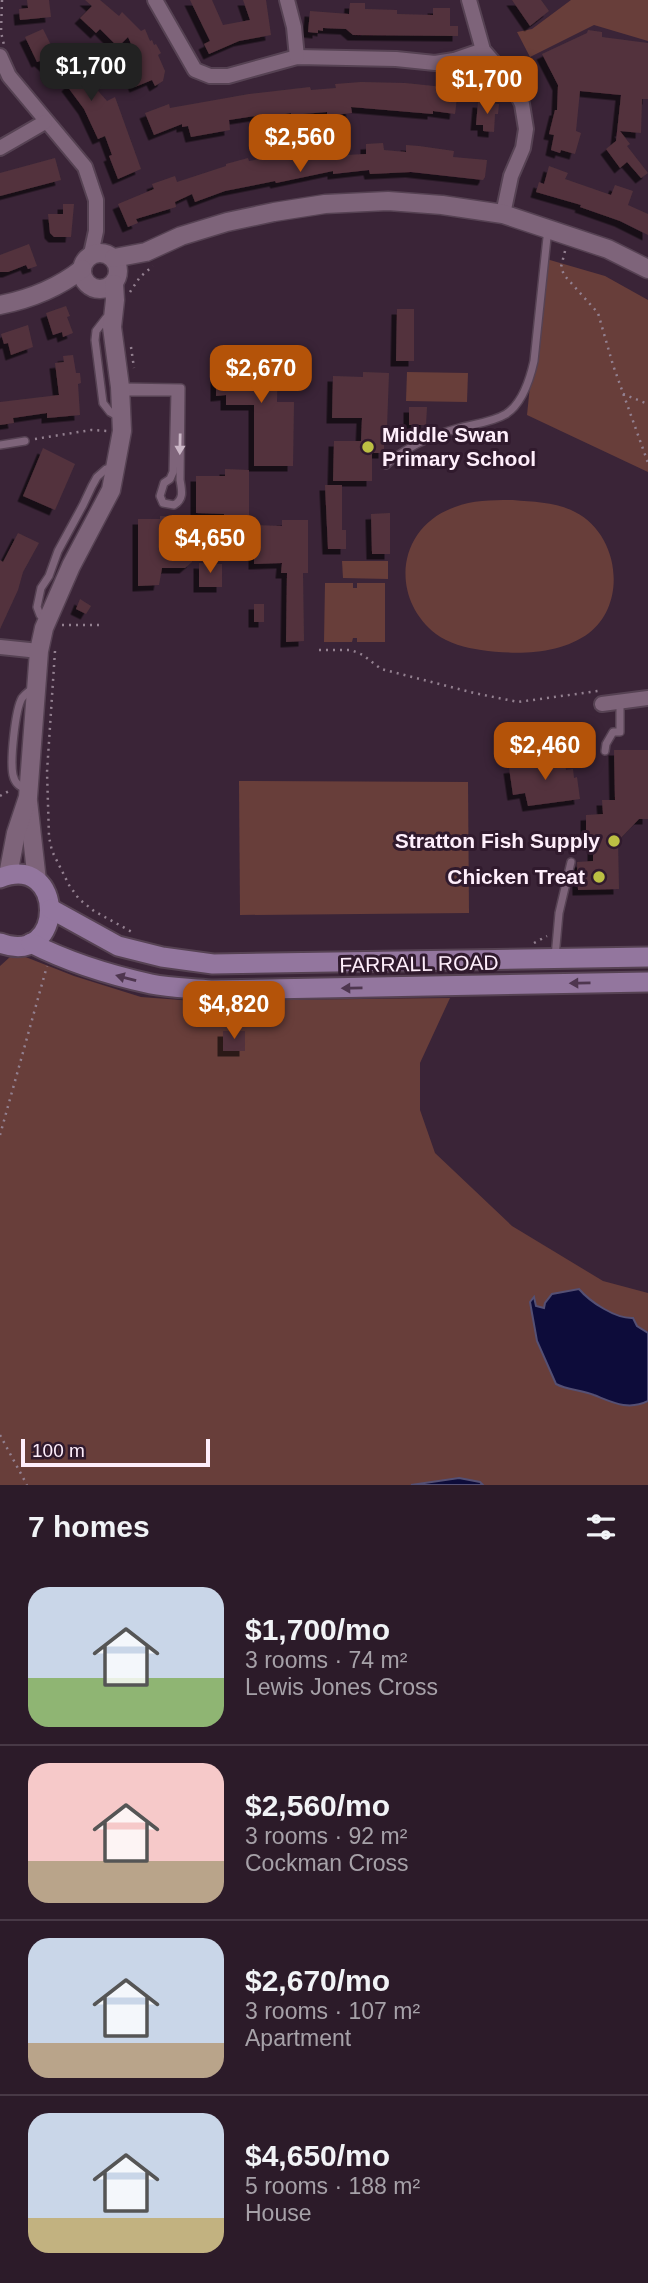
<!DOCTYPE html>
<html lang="en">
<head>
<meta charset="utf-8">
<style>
  :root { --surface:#2c1b29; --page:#382835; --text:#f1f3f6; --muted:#a6a1a8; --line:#483946; --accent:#b45309 }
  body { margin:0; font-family:Helvetica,sans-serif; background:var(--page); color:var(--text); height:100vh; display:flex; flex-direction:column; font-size:26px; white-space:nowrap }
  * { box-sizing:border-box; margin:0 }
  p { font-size:23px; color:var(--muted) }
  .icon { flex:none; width:38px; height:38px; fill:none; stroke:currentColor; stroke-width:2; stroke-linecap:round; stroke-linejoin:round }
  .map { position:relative; height:1485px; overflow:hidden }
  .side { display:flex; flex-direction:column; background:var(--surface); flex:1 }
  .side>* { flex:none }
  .scale { position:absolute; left:21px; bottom:18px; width:189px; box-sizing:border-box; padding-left:7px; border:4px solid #feeefb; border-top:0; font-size:19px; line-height:24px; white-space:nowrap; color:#feeefb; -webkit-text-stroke:5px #301a2d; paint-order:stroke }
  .price { position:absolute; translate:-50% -60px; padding:0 16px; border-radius:14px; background:var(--accent); color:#fff; font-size:23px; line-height:46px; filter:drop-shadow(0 2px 4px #0008) }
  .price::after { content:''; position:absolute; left:50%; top:42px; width:21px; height:16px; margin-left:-10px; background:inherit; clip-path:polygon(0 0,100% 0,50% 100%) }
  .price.active { background:#222; color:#fff }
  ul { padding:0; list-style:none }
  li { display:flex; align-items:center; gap:21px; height:175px; padding:0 28px }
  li+li { border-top:2px solid var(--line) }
  li span { display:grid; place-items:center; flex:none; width:196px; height:140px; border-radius:21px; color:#555 }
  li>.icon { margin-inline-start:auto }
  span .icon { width:84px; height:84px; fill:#fffc; stroke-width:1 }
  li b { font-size:30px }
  h2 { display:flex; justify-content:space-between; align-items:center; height:84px; padding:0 28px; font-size:30px }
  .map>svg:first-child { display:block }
  .green { fill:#683e3a }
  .water { fill:#0d0c3a; stroke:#555074; stroke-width:2 }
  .building { fill:#52333c; filter:url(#shadow) }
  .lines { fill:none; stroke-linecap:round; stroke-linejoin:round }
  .service-casing { stroke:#564253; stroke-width:10 }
  .minor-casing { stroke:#564253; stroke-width:18 }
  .tertiary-casing { stroke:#564253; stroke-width:21 }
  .secondary-casing { stroke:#564253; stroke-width:23 }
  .path { stroke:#938090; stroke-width:2.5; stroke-dasharray:2 5; stroke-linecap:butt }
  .service { stroke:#7e647a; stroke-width:7 }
  .minor { stroke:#7e647a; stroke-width:14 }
  .tertiary { stroke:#7e647a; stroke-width:18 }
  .secondary { stroke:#93769e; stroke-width:19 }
  .oneway { fill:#cbb7c7 }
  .oneway2 { fill:#4e364f }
  .poi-dot { fill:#bcbf43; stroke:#301a2d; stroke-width:2.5 }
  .labels { text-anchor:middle; stroke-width:6; stroke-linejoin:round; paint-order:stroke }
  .poi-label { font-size:21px; font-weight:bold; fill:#feeefb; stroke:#301a2d; text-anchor:end }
  .street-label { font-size:21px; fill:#feeefb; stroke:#301a2d }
</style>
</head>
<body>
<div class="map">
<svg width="648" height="1485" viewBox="0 0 648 1485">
  <defs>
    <filter id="shadow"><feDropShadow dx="-5.5" dy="5.5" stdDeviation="0" flood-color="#0009"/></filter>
  </defs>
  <rect width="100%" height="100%" fill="#3a2437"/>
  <!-- green -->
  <g class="green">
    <polygon points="571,0 648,0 648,41 594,25 530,57 517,32 532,29"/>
    <polygon points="543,258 605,276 648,300 648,472 527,415"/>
    <polygon points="407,372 468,373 467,402 406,401"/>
    <path d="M513 500C534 502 556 502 575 512 619 534 628 603 589 633 560 655 515 655 481 650 466 648 448 643 436 634 389 597 397 527 455 507 473 500 494 500 513 500Z"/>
    <polygon points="342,561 388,561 388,579 343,578"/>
    <polygon points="325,583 353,583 353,588 357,588 357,583 385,583 385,642 357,642 357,638 353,638 352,642 324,642"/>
    <polygon points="239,781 468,782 469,913 240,915"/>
    <polygon points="23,956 74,976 141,997 194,1001 450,998 420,1063 420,1110 435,1153 512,1226 603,1281 648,1293 648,1485 0,1485 0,966 10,957"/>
  </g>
  <!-- water -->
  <g class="water">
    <path d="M579 1289C590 1302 616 1319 633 1318L637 1326 648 1333V1401C628 1411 612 1402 594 1395 582 1390 567 1390 556 1384L537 1341 530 1302 534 1297 536 1306 544 1308 545 1303 552 1294Z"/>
    <polygon points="459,1478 480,1482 483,1485 411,1485"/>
  </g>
  <!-- building -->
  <g class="building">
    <polygon points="27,0 49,0 51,17 20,20 19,9 28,8"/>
    <polygon points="85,0 100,0 119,16 122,12 141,31 145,29 150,41 152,40 154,45 156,44 161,53 158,55 165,71 163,81 155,86 152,80 135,87 129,72 141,67 128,37 118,47 100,29 96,33 80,18 92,6"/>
    <polygon points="190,0 212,0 223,25 250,20 243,0 266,0 271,35 239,41 209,54 204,44 210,41"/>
    <polygon points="512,0 541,0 549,11 530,26"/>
    <polygon points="350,3 365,3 365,9 397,10 397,14 433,15 433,8 450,8 450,26 458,26 458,36 353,35 346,29 323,28 323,31 318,30 318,33 308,32 310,11 349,14"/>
    <polygon points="43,29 58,59 70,46 84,60 77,67 107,101 115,97 141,169 118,179 109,156 112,155 105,136 98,139 84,109 67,86 73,80 58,67 53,73 40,61 37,62 25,37"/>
    <polygon points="588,30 602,32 602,37 648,43 648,99 642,99 641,133 620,131 630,144 627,146 648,173 641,178 627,162 620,168 606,149 616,141 621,95 580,91 576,131 581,133 575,154 561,150 560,153 551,150 554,135 549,134 555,110 557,110 558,85 542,54 587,33"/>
    <polygon points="361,82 405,83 463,89 462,99 457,99 455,114 433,111 433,114 351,107 352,113 327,116 327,112 291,115 291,113 268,117 267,114 229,120 230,130 191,137 188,126 182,127 182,124 154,135 145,113 169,104 170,108 249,94 310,87 311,90 336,88 335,84"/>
    <polygon points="478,102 499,104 498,114 495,114 494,132 483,131 483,125 476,125"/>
    <polygon points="383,143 384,150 406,152 406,145 419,146 454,151 453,157 487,160 485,177 483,180 411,172 370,174 369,170 333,174 333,171 276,183 275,181 225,191 195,202 192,194 175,202 176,207 136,219 138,223 128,227 118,204 154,189 152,184 175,176 177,182 226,166 226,164 248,158 249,161 281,155 282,159 344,149 345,155 366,154 366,144"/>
    <polygon points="55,158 61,180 0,196 0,173"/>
    <polygon points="549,166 568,173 565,179 611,195 615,185 633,191 628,205 648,214 648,235 620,221 580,207 581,205 536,192 539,182 544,184"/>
    <polygon points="63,204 74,204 71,237 54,237 50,233 48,214 63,214"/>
    <polygon points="29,244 37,266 28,269 26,265 8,272 0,272 0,255"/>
    <polygon points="66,306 70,316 67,317 73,333 63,337 62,332 53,335 46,313"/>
    <polygon points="397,309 414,309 414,361 396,361"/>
    <polygon points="28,325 33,347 11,355 8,343 4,344 1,334"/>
    <polygon points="248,351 278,351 277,402 294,402 293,466 254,466 254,405 226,405 226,395 216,396 216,371 227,370 227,359 248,359"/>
    <polygon points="73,355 76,373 80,373 81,383 78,384 80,415 47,418 47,413 13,418 14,423 0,425 0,402 59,395 55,363 64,362 63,356"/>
    <polygon points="363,372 389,373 387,427 384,427 384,453 372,453 372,481 333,481 334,441 361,441 362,418 332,418 333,376 363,377"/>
    <polygon points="409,407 427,407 426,425 409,425"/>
    <polygon points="43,448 75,464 55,510 23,496"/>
    <polygon points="225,469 249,470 249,521 224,521 224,514 196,513 196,476 225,476"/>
    <polygon points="325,485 342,485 342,530 346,530 346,549 328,549"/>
    <polygon points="390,513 390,554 372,554 371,514"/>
    <polygon points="160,516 193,517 192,562 185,568 162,568 159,585 138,586 138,519 160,519"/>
    <polygon points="282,520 308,520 308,573 303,573 304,641 286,642 287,573 281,573 282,563 254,564 254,525 282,526"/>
    <polygon points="18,533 39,543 23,572 18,590 0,629 0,560 3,562"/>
    <polygon points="199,563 222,564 222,587 199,587"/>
    <polygon points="80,599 91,606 86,614 76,609"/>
    <rect x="254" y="604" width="10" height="18"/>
    <polygon points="614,750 648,750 648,819 639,819 618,841 619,889 578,890 577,862 593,861 593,837 586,838 586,815 603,814 602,800 615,800"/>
    <polygon points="564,757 566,770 573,769 574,778 577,777 580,799 528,806 525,793 513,795 509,768 518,767 518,765"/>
    <rect x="223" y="1031" width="22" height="20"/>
  </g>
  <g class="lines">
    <defs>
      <g id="service">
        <polyline points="106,318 96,331 95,340 103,403 110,412 121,418"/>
        <path d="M121 392H175L173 472 170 479 164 483 160 496 163 503 174 505C184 499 182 491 180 480L181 388 121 387"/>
        <polyline points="0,445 25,441"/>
        <path d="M386 465C406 447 433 435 459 428 474 424 493 422 506 414 523 403 530 379 534 361L548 228"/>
        <polyline points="47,621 40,615 37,607 41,588 49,576 58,551 83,505 92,486 97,477 106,469 113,467"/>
        <polyline points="605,751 606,744 613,732 620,732 620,701"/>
        <path d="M28 790C20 787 15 784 13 775 10 761 15 710 22 698 26 693 30 690 35 688"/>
        <polyline points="555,957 559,913 571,862"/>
      </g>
      <g id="minor">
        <polyline points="155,0 195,70 210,76 228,76 297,57 396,59 435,63 454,60 483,50"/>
        <polyline points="287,0 294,27 297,57"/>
        <polyline points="469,0 483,50 511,82 522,104 526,129 523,148 511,176 503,214"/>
        <polyline points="0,56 9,76 85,167 96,200 96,231 91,254"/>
        <polyline points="0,148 45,122"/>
        <polyline points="0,647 39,651"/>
        <polyline points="602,704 648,698"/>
      </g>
      <g id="tertiary">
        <circle cx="100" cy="271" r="18"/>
        <polyline points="114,258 146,252 181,236 227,222 274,212 325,204 388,201 442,205 503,214 608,249 648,269"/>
        <path d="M0 305C30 299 58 288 82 269"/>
        <polyline points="28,801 37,881"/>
        <polyline points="8,875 16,833 28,797 39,651 44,628 71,566 111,490 122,431 120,387 112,327 115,300 114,284"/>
      </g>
      <g id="secondary">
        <path d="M0 878C66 852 66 968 0 943"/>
        <polyline points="51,909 118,946 162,957 213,964 648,957"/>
        <path d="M31 943C68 962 110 975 151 984 170 988 191 988 211 990L648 982"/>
      </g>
    </defs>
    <!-- service casing -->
    <use href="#service" class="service-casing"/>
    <!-- minor casing -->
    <use href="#minor" class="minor-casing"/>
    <!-- tertiary casing -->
    <use href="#tertiary" class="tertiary-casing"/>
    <!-- secondary casing -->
    <use href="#secondary" class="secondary-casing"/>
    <!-- path -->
    <g class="path">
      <polyline points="2,0 1,32 4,45"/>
      <polyline points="565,251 561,267 564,275 598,313 613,365 648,463"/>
      <polyline points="130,292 140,277 153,266"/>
      <polyline points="131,347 134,368"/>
      <polyline points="623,394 648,404"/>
      <polyline points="35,439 91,430 108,431"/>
      <polyline points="62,625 104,625"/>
      <polyline points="319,650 351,650 363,655 381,669 474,693 518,702 598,691"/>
      <polyline points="55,651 47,772 49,837 52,851 69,885 79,899 94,911 132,932"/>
      <polyline points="0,796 9,791"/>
      <polyline points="534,943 547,936"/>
      <polyline points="0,1135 47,966"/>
      <polyline points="0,1435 27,1485"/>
    </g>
    <!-- service -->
    <use href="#service" class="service"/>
    <!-- minor -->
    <use href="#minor" class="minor"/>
    <!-- tertiary -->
    <use href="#tertiary" class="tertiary"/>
    <!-- secondary -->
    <use href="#secondary" class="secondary"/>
  </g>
  <!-- one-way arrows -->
  <defs><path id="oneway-solid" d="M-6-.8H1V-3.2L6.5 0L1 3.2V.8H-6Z" transform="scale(1.75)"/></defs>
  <use class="oneway" href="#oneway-solid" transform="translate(180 444) rotate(91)"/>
  <g class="oneway2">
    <use href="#oneway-solid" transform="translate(126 978) rotate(-165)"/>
    <use href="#oneway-solid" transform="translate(580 983) rotate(179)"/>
    <use href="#oneway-solid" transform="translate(352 988) rotate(179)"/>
  </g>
  <!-- markers -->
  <g class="poi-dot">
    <circle cx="368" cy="447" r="7"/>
    <circle cx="614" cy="841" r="7"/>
    <circle cx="599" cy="877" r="7"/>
  </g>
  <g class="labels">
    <!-- poi labels -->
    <g class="poi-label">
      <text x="382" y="442" text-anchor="start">Middle Swan<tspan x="382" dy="24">Primary School</tspan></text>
      <text x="600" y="848">Stratton Fish Supply</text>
      <text x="585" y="884">Chicken Treat</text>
    </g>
    <!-- street labels -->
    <g class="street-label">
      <text transform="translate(419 964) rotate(-1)" y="7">FARRALL ROAD</text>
    </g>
  </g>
</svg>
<div class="scale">100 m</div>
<b class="price active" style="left:91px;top:103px">$1,700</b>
<b class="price" style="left:487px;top:116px">$1,700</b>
<b class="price" style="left:300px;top:174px">$2,560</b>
<b class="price" style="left:261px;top:405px">$2,670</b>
<b class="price" style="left:210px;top:575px">$4,650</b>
<b class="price" style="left:545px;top:782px">$2,460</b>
<b class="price" style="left:234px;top:1041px">$4,820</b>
</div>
<section class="side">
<h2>7 homes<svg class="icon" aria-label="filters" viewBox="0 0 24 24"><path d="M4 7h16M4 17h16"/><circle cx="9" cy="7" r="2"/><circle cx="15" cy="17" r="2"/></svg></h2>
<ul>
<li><span style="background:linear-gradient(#c9d6e8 65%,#8fb573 0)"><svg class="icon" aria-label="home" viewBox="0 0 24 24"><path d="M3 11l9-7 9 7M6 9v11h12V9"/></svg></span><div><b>$1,700/mo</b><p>3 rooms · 74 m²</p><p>Lewis Jones Cross</p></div></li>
<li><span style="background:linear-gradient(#f6c9c9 70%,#b9a48a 0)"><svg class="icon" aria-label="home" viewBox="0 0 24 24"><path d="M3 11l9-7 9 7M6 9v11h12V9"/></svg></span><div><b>$2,560/mo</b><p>3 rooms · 92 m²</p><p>Cockman Cross</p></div></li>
<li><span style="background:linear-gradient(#c9d6e8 75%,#b9a48a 0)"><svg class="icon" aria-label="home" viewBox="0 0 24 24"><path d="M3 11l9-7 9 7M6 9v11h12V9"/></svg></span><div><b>$2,670/mo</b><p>3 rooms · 107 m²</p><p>Apartment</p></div></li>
<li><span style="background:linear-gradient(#c9d6e8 75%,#c2b280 0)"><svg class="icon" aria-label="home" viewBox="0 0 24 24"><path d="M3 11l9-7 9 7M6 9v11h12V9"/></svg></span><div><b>$4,650/mo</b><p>5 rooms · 188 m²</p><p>House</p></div></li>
</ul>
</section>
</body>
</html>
